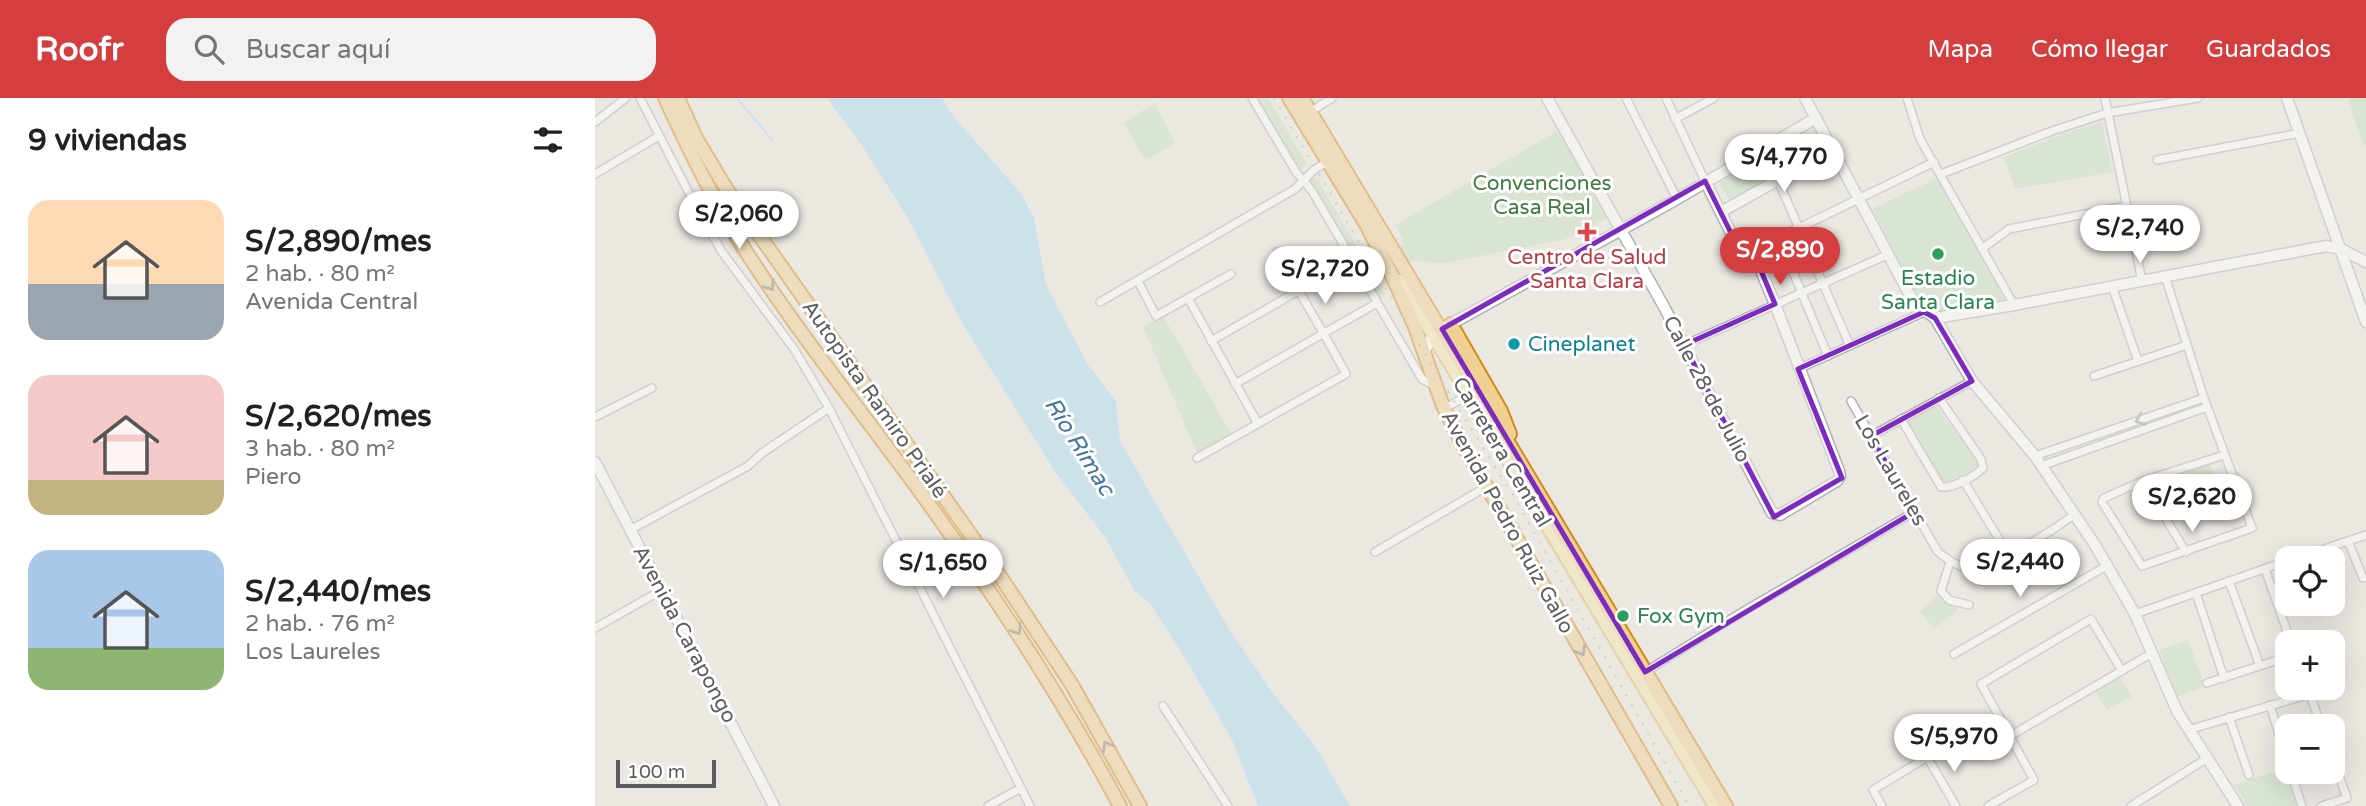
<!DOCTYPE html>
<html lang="es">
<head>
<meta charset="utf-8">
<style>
  :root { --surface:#fff; --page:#f2f2f2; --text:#202124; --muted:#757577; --accent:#d53e3e }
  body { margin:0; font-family:"Varela Round",sans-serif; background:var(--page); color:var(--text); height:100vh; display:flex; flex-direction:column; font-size:26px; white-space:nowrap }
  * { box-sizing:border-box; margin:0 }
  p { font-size:23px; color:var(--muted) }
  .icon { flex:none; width:38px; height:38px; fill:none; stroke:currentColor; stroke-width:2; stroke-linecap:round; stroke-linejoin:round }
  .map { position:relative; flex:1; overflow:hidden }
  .details { display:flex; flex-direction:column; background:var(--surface); width:595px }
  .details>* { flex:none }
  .tools { position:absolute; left:1680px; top:448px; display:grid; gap:14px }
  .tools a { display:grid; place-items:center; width:70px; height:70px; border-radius:14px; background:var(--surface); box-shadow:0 7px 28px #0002; font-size:35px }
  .scale { position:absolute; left:21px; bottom:18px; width:100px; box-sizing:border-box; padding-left:7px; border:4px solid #5a5e61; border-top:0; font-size:19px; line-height:24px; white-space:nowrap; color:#5a5e61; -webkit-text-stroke:5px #fff; paint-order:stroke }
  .price { position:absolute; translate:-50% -60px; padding:0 16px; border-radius:24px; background:#fff; color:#222; font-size:23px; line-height:46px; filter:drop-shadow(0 2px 4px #0008) }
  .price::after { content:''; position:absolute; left:50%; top:42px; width:21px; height:16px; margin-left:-10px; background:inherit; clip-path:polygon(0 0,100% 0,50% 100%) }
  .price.on { background:var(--accent); color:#fff }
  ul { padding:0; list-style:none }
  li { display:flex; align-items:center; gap:21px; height:175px; padding:0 28px }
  li span { display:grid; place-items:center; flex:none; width:196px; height:140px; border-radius:21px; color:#555 }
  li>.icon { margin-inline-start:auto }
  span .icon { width:84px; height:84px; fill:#fffc; stroke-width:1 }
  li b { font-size:30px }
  h2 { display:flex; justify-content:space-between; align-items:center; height:84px; padding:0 28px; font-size:30px }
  header { display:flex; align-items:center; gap:42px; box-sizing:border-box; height:98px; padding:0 35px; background:var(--accent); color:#fff }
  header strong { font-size:33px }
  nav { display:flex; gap:38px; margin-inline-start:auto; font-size:24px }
  .search { width:490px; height:63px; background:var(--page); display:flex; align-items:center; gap:18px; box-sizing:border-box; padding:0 24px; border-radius:21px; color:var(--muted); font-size:26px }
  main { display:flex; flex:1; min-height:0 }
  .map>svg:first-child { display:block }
  .green { fill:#c3e0c0 }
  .water { fill:#a8daf5 }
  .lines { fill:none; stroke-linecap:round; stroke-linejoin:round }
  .stream { stroke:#a8daf5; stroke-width:2 }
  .street-casing { stroke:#afb2b6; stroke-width:10 }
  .secondary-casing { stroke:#aeb2b5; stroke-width:13 }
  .primary-casing { stroke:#e1b465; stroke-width:14 }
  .highway-casing { stroke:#d48a19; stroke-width:16 }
  .street { stroke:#fff; stroke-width:7 }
  .secondary { stroke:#fff; stroke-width:10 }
  .primary { stroke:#f5e4ac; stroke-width:10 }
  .highway { stroke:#f0d193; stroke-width:12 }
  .rail { stroke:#b0b1b1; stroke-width:2; stroke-dasharray:2 9; stroke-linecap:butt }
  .oneway { stroke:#878070 }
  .oneway2 { stroke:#9c9ea0 }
  .marked { fill:none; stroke:#7b2cbf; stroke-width:5; stroke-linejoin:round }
  .health-dot { fill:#e0444e; stroke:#fff; stroke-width:2.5 }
  .leisure-dot { fill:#2e9e5b; stroke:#fff; stroke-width:2.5 }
  .culture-dot { fill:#0f9aa8; stroke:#fff; stroke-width:2.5 }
  .labels { text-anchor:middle; stroke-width:6; stroke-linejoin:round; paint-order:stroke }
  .park-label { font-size:21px; fill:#3f7d3d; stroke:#fff }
  .health-label { font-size:21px; fill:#be3a42; stroke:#fff }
  .leisure-label { font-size:21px; fill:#27864d; stroke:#fff }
  .culture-label { font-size:21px; fill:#0d838f; stroke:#fff; text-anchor:start }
  .street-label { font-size:21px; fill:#5a5e61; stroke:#fff }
  .water-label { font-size:23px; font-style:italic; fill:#45769c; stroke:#fff }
</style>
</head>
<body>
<header>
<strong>Roofr</strong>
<div class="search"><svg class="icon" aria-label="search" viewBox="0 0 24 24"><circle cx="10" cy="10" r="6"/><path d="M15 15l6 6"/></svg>Buscar aquí</div>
<nav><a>Mapa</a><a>Cómo llegar</a><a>Guardados</a></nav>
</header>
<main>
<section class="details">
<h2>9 viviendas<svg class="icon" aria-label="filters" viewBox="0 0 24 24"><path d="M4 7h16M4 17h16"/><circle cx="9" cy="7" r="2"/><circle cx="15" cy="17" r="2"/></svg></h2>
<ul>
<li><span style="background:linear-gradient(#ffd9b3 60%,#9aa5b1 0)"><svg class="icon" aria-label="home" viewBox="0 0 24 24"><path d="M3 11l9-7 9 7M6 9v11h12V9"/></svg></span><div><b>S/2,890/mes</b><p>2 hab. · 80 m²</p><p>Avenida Central</p></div></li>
<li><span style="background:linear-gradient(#f6c9c9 75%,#c2b280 0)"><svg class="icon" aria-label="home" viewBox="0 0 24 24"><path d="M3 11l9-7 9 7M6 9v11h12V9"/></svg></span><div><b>S/2,620/mes</b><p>3 hab. · 80 m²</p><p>Piero</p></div></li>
<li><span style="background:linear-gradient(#a9c7e8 70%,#8fb573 0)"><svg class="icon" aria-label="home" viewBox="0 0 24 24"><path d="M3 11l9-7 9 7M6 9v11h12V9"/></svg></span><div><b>S/2,440/mes</b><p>2 hab. · 76 m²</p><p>Los Laureles</p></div></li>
</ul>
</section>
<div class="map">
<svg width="1771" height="708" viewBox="0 0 1771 708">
  <rect width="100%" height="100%" fill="#ebe8e2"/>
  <!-- green -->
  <g class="green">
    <polygon points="663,0 673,0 712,66 705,72"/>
    <polygon points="1753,0 1771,0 1771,46 1768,48"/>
    <polygon points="560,5 580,45 553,61 549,59 528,25"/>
    <polygon points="1507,24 1517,74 1420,91 1409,59 1467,36"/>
    <polygon points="966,31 1015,118 978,138 967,142 850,165 810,162 803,150 809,145 800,127"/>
    <polygon points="1209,36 1213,36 1223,54 1138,104 1135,103 1124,84 1126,82"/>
    <polygon points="714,79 723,82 790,197 783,201 712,82"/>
    <polygon points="1344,79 1409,201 1406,206 1347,214 1328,207 1277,111"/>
    <polygon points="568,218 636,335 602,355 548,229"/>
    <polygon points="1338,308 1343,310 1384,366 1382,371 1353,387 1348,386 1311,323"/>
    <polygon points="1615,366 1624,392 1588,406 1573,383 1585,404 1571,413 1556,390 1572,381"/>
    <polygon points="1343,497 1364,512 1339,530 1325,514"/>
    <polygon points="1593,542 1610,589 1582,598 1564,552"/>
    <polygon points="1524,578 1537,598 1512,612 1500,592"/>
    <polygon points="1390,629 1407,643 1414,654 1399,663 1381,634"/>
    <polygon points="1691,670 1704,708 1653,708 1639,687"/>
  </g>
  <!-- water -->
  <polygon class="water" points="232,0 347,0 358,18 425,94 439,120 451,187 493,267 521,303 525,343 634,531 675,591 722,651 755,708 663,708 637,642 592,563 556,507 539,492 510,439 459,372 367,225 314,122 266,46"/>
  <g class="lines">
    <!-- stream -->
    <polyline class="stream" points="142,0 177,42"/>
    <defs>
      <g id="street">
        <polyline points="45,0 96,99 127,154 199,251 234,310 435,708"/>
        <polyline points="657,0 701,74 717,93 827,281 839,287"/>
        <polyline points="1031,0 1082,101"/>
        <polyline points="1071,0 1110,83"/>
        <polyline points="1312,0 1325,41 1419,207"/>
        <polyline points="1510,0 1547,183"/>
        <polyline points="715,14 737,0"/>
        <polyline points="1080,21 1119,0"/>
        <polyline points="0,24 31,0"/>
        <polyline points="1562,62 1705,35"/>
        <polyline points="0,76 64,38"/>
        <polyline points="1346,76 1457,33 1512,15 1603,0"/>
        <polyline points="1183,82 1255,248"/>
        <polyline points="1183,138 1233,258"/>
        <polyline points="1156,149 1204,130 1339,64"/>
        <polyline points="1388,150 1414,131 1531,108"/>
        <polyline points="1570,178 1609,300 1657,430 1547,468 1507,404 1509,400 1548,383 1629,357"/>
        <polyline points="543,183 561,218 636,176"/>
        <polyline points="1517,188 1543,263"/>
        <polyline points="593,200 662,324"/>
        <polyline points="505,204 700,91 720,71 736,62"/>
        <polyline points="616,243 703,193"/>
        <polyline points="1089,247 1292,157"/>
        <polyline points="1203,271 1329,214"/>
        <polyline points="1499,278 1592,247"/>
        <polyline points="640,286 782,205"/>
        <path d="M1256 303 1343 454C1354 462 1363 470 1377 469 1402 469 1458 432 1479 417"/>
        <polyline points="849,311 873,297"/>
        <polyline points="0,319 57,290"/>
        <path d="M1306 321 1346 389C1359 390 1379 379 1388 370L1386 361 1344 300"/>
        <polyline points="1276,338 1377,283"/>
        <polyline points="1440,358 1609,300"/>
        <path d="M602 360 751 276C729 234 704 195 682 154"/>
        <polyline points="1446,368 1612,309"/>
        <polyline points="1368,382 1413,456"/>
        <polyline points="1548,383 1591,454"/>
        <polyline points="1568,417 1641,390"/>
        <polyline points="35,432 153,368 167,355 234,310"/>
        <polyline points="1753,443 1768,480"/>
        <polyline points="780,454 891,389"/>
        <polyline points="1702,460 1771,437"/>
        <polyline points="1355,464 1346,493 1354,502 1374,507"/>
        <polyline points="1670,471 1696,544"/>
        <polyline points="1634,483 1665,568"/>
        <polyline points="1601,495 1629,580"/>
        <polyline points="1540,516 1692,463"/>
        <polyline points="0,530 67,492"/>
        <polyline points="1359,556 1513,467"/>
        <polyline points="1050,574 1149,513 1319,414"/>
        <polyline points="1612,585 1692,559"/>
        <polyline points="1713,590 1726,628"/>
        <polyline points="1675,607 1692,662"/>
        <polyline points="568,608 633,708"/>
        <polyline points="1634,619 1654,677"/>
        <polyline points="1593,632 1715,596"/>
        <polyline points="1332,659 1361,708"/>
        <polyline points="1696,674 1707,708"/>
        <polyline points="393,708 426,690"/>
        <polyline points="1287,708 1278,692 1393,622 1415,638 1557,555"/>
        <polyline points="1393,708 1439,682 1386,586 1496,521 1527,573"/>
        <polyline points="1536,708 1611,661"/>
        <polyline points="1726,708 1752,700 1738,660"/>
      </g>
      <g id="secondary">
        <polyline points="952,0 1068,207 1177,415 1185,417 1242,383 1245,378 1244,373 1180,206 1156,149 1136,135 1110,83"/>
        <polyline points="1210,0 1319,205 1340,220 1377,283 1440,358 1500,447 1540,516 1582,613 1643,708"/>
        <polyline points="1692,0 1771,224"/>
        <polyline points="1126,114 1236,52"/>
        <polyline points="1340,220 1419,207 1731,148 1746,151 1771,164"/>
        <polyline points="829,255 837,238 847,231 1082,101 1221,20"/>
        <polyline points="0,364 179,708"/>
      </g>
      <polyline id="primary" points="804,182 1119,708"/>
      <g id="highway">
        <path d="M70 0C92 48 115 96 143 141 198 229 265 311 326 395 399 496 466 598 525 708"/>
        <polyline points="83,0 101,40 131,90 407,481 477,587 545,708"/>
        <polyline points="694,0 772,128 800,184 820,229 848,308 866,344 1076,708"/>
        <polyline points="707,0 1131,708"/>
        <polyline points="856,226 906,313 915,336"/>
      </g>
    </defs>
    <!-- street casing -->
    <use href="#street" class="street-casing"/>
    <!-- secondary casing -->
    <use href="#secondary" class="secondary-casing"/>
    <!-- primary casing -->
    <use href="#primary" class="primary-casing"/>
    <!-- highway casing -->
    <use href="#highway" class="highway-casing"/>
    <!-- street -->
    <use href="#street" class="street"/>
    <!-- secondary -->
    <use href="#secondary" class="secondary"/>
    <!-- primary -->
    <use href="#primary" class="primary"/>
    <!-- highway -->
    <use href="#highway" class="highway"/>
    <!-- rail -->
    <polyline class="rail" points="679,0 829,255 919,399 1094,708"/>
  </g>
  <!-- one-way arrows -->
  <defs><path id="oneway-chevron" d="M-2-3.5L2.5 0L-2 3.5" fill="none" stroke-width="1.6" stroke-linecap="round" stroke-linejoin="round" transform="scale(1.75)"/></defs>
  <g class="oneway">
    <use href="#oneway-chevron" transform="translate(175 188) rotate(55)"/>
    <use href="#oneway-chevron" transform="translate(422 532) rotate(56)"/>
    <use href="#oneway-chevron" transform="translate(986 553) rotate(60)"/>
    <use href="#oneway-chevron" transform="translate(512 648) rotate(-120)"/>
  </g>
  <use class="oneway2" href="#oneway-chevron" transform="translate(1545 322) rotate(161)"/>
  <!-- marked area -->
  <path d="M0 0H1771V708H0ZM1110 83 1136 135 1156 149 1180 206 1089 247 1179 419 1247 380 1203 271 1329 214 1340 220 1377 283 1276 338 1319 414 1050 574 847 231Z" fill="#ebe8e2" fill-opacity=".55" fill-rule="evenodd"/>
  <path class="marked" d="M1110 83 1136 135 1156 149 1180 206 1089 247 1179 419 1247 380 1203 271 1329 214 1340 220 1377 283 1276 338 1319 414 1050 574 847 231Z"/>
  <!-- markers -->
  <path class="health-dot" d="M988.5 123.5h7v7h7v7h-7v7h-7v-7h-7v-7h7z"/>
  <g class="leisure-dot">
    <circle cx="1343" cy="156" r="7"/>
    <circle cx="1028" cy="518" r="7"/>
  </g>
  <circle class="culture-dot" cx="919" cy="246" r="7"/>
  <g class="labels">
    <!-- park labels -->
    <g class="park-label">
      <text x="947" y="92">Convenciones<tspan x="947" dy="24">Casa Real</tspan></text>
    </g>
    <!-- health labels -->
    <g class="health-label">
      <text x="992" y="166">Centro de Salud<tspan x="992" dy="24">Santa Clara</tspan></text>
    </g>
    <!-- leisure labels -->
    <g class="leisure-label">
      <text x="1343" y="187">Estadio<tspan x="1343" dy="24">Santa Clara</tspan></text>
      <text x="1042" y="525" text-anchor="start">Fox Gym</text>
    </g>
    <!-- culture labels -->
    <g class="culture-label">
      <text x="933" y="253">Cineplanet</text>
    </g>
    <!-- street labels -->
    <g class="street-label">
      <text transform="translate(1112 291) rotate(62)" y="7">Calle 28 de Julio</text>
      <text transform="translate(280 301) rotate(55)" y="7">Autopista Ramiro Prialé</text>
      <text transform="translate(907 354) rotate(59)" y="7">Carretera Central</text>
      <text transform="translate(1296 372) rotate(60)" y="7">Los Laureles</text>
      <text transform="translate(913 424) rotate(61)" y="7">Avenida Pedro Ruiz Gallo</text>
      <text transform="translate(90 536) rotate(62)" y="7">Avenida Carapongo</text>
    </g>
    <!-- water labels -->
    <g class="water-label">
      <text transform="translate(485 348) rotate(58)" y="8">Río Rímac</text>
    </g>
  </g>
</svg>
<div class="tools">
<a><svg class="icon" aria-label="locate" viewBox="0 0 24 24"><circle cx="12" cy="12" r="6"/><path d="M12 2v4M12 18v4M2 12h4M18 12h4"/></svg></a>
<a>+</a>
<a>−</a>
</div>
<div class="scale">100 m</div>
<b class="price" style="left:1189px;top:96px">S/4,770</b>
<b class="price" style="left:144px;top:153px">S/2,060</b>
<b class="price" style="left:1545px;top:167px">S/2,740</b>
<b class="price on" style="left:1185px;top:189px">S/2,890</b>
<b class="price" style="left:730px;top:208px">S/2,720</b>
<b class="price" style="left:1597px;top:436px">S/2,620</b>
<b class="price" style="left:1425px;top:501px">S/2,440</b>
<b class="price" style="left:348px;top:502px">S/1,650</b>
<b class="price" style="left:1359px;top:676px">S/5,970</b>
</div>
</main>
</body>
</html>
